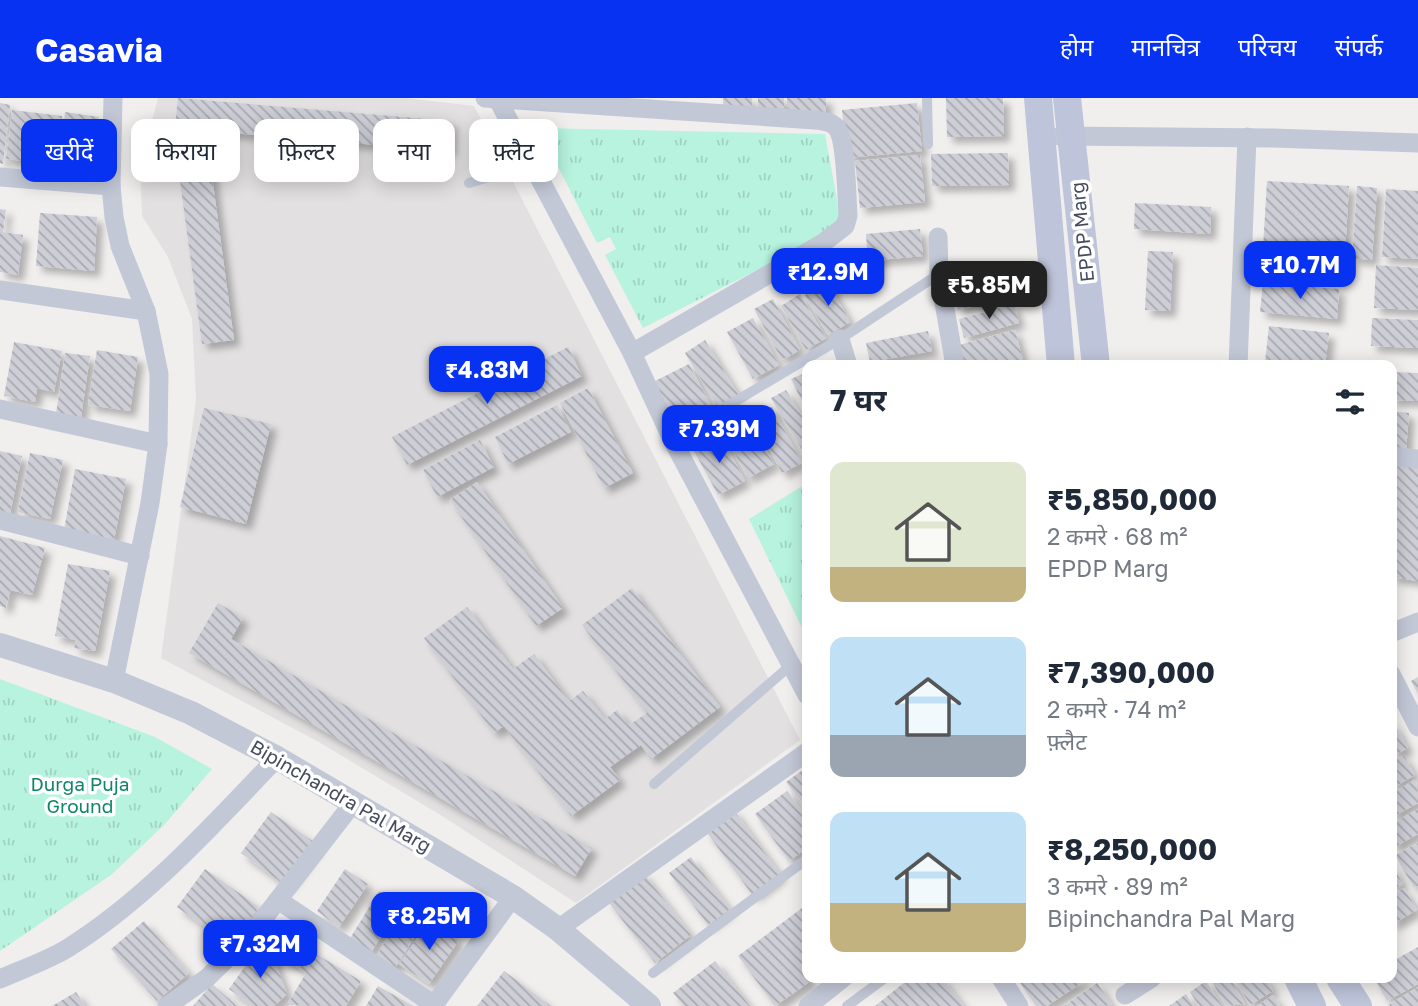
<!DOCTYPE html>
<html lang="hi">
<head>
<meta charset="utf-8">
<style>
  :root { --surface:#fff; --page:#f6f6f7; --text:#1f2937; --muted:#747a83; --accent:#0732f1 }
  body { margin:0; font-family:"Golos Text","Noto Sans Devanagari",sans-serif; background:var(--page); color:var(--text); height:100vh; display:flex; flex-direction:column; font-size:26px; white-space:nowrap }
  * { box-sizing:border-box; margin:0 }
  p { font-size:23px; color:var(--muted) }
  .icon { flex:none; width:38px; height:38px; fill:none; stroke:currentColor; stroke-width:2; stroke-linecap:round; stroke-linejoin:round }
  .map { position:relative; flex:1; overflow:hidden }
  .panel { position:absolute; left:802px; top:262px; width:595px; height:623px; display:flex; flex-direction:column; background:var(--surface); border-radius:14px; box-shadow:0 4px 18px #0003 }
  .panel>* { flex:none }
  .hud { position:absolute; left:21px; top:21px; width:665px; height:63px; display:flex; gap:14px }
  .price { position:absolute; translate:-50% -60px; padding:0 16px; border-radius:14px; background:var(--accent); color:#fff; font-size:23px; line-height:46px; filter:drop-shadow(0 2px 4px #0008) }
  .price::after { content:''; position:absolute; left:50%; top:42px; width:21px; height:16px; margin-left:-10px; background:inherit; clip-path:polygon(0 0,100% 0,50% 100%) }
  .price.on { background:#222; color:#fff }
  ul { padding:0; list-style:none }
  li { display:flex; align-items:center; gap:21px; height:175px; padding:0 28px }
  li span { display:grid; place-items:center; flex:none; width:196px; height:140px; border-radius:14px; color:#555 }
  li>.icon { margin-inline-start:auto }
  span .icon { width:84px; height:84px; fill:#fffc; stroke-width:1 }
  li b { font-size:30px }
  h2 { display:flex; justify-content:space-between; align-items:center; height:84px; padding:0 28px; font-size:30px }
  .tag { padding:0 24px; border-radius:14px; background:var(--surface); box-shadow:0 4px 18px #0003; font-size:24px; line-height:63px }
  .tag.on { background:var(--accent); color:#fff }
  header { display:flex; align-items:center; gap:42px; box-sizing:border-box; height:98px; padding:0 35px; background:var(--accent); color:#fff }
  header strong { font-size:33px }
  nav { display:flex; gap:38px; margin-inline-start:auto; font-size:24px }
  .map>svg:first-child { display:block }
  .education { fill:#e2e0e0 }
  .park { fill:url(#park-tufts) }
  .building { fill:url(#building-back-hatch); filter:url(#shadow) }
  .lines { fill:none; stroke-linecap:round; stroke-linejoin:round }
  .service { stroke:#c3c8d7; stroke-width:10 }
  .minor { stroke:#c3c8d7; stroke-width:19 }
  .tertiary { stroke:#c3c8d7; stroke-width:24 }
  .secondary { stroke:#bec4d9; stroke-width:28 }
  .labels { text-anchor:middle; stroke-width:7; stroke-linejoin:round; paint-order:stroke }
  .street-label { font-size:19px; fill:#444b5d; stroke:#fff }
  .park-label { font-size:19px; fill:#0e8668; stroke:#fff }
</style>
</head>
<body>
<header>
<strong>Casavia</strong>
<nav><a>होम</a><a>मानचित्र</a><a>परिचय</a><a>संपर्क</a></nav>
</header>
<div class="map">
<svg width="1418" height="908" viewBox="0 0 1418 908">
  <defs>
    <pattern id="park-tufts" width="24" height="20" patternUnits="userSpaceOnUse" patternTransform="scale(1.75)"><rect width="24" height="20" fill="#b7f3de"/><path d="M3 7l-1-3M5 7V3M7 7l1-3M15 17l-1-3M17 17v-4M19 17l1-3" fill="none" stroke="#9fd2c1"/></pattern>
    <pattern id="building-back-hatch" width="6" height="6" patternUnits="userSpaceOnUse" patternTransform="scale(1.75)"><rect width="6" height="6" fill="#cdced6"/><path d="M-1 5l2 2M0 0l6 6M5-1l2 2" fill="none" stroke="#a8a9b1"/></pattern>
    <filter id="shadow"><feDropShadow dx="6" dy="6" stdDeviation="3.5" flood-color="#0004"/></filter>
  </defs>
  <rect width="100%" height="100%" fill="#f1eeee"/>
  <!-- education -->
  <polygon class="education" points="158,0 406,0 474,8 800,642 576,805 439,716 317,643 161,560 196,302 192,221 168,159 142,118 140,69"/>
  <!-- park -->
  <g class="park">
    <polygon points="538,30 825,36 842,129 643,230 605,157 616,151 610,139 597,145"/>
    <polygon points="807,385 807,540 749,421"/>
    <polygon points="0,581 155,639 212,671 164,727 111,777 0,853"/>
  </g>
  <!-- building -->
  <g class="building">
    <polygon points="178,0 451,23 450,53 206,33 234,242 202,246 174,38"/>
    <polygon points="723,0 752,0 752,8 723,9"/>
    <rect x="758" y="0" width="26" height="14"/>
    <rect x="787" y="0" width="39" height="18"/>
    <polygon points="946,0 1003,0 1004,38 947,39"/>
    <polygon points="0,5 10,7 3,66 0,65"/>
    <polygon points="917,5 922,53 847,60 842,12"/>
    <polygon points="12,12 62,18 57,67 6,61"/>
    <polygon points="65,14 99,19 92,74 59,70"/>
    <polygon points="1008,55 1009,87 932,88 931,56"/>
    <polygon points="920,57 925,104 860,110 855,63"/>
    <polygon points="1267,83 1349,88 1345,155 1263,150"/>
    <polygon points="1357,88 1377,90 1372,162 1352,160"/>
    <polygon points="1386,91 1418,93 1418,161 1382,159"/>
    <polygon points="1135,105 1211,109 1210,136 1134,131"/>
    <polygon points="0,111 6,112 3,134 23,137 18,177 0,174"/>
    <polygon points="40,115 97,119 94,173 36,168"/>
    <polygon points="920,131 923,158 868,163 866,136"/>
    <polygon points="1148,153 1173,154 1170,213 1145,212"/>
    <polygon points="1376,167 1418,170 1418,212 1374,210"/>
    <polygon points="998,173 1005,201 958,212 951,184"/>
    <polygon points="828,184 850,224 828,237 805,197"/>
    <polygon points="1263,185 1339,191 1337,221 1260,214"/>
    <polygon points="800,196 826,240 806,252 781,208"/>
    <polygon points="773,201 800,252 782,262 754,211"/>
    <polygon points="1014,206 1019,225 964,240 959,221"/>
    <polygon points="753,220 779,267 753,281 727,234"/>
    <polygon points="1372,220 1418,222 1418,250 1371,248"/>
    <polygon points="1269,228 1329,235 1325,268 1291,268 1265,264"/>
    <polygon points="1015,232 1024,266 1017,268 961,268 955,248"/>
    <polygon points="928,233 932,253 870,264 866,245"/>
    <polygon points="705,242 738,296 717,308 685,255"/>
    <polygon points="14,244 62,253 54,294 37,290 35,304 4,298"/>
    <polygon points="568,249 582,278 407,367 392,339"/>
    <polygon points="97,252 138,259 130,313 88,307"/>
    <polygon points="65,255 90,258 81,319 56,316"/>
    <polygon points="689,266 712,310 676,329 653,284"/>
    <polygon points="807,274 807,313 791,281"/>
    <polygon points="1391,274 1418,275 1418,303 1391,302"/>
    <polygon points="588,290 633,375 604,390 560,305"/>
    <polygon points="786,292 807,326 807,360 771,300"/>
    <polygon points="557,307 571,334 508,366 495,339"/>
    <polygon points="772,309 802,365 782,375 752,320"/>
    <polygon points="204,310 271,326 246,426 180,409"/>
    <polygon points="1391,313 1409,315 1406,354 1391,353"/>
    <polygon points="751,323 774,366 748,380 725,337"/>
    <polygon points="720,336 745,383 718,397 693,351"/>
    <polygon points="480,342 494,369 437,399 423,372"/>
    <polygon points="0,353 22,358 10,416 0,414"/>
    <polygon points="30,355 63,362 50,421 18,414"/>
    <polygon points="1391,366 1418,369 1418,483 1391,479"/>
    <polygon points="75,371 126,381 114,442 64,432"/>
    <polygon points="477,384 563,510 536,528 450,402"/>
    <polygon points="0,438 45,450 32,497 10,492 6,510 0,508"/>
    <polygon points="68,466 110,473 95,553 74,550 76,542 55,538"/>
    <polygon points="632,490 720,609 651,661 641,647 610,669 620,682 571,718 504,628 494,635 424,540 467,509 513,571 534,556 569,603 583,593 605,621 617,612 629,627 647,615 582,527"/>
    <polygon points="218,505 243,520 231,541 592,750 575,778 189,555"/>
    <polygon points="1418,579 1418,596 1411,583"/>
    <polygon points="1391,621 1408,650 1391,659"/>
    <polygon points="1404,657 1415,677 1391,691 1391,664"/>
    <polygon points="807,669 807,711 786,684"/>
    <polygon points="1416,681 1418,705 1391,720 1391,696"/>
    <polygon points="787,693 807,720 807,750 789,763 755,716"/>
    <polygon points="733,711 781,777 753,798 705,732"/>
    <polygon points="1418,711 1418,736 1395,749 1391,743 1391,726"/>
    <polygon points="271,714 317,746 286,788 241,755"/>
    <polygon points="1418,745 1418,788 1414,790 1395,757"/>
    <polygon points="691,759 730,811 708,827 669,775"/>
    <polygon points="1391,765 1403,786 1391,793"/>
    <polygon points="205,771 259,809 231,848 177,809"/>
    <polygon points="345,771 368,786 339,829 317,813"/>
    <polygon points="643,774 691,837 655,865 607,802"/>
    <polygon points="1404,790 1417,812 1391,827 1391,797"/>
    <polygon points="379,793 400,806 371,855 349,842"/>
    <polygon points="407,809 426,821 394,872 375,860"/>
    <polygon points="802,810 807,816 807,880 815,880 775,908 738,858"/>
    <polygon points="430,822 459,842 429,886 399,866"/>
    <polygon points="144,823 189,875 157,903 111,851"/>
    <polygon points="266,839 287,896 274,908 252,908 229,891"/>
    <polygon points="293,842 361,883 346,908 287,907 306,875 282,860"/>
    <polygon points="1418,849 1418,886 1387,903 1374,880 1391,880 1391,864"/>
    <polygon points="715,863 750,908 684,908 673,895"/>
    <polygon points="504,873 551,908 477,908"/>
    <polygon points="910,880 942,880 964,908 875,908"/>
    <polygon points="1027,880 1089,880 1047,908 1036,908 1020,885"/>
    <polygon points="1214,880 1230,880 1245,906 1226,908 1211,882"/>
    <polygon points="1234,880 1266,880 1273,893 1250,907"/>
    <polygon points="1206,883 1222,908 1199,908 1190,894"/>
    <polygon points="1097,885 1112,907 1064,908"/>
    <polygon points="212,886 237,908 193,908"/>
    <polygon points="378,888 413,908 366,908"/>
    <polygon points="1418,889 1418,908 1390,908 1389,906"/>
    <polygon points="76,894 85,908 52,908"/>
    <polygon points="1186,896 1194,908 1169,908"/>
    <polygon points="1273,897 1280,908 1257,908"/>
  </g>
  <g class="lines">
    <!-- service -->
    <g class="service">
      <polyline points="927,0 928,46"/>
      <polyline points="469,85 531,66"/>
      <polyline points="672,341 840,241 939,176"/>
      <polyline points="654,686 791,567"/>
      <polyline points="653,875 807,761"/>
      <polyline points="847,908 885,880"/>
    </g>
    <!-- minor -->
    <g class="minor">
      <polyline points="113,0 111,88 114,119 120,148 146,213 159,276 158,346 150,405 114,583"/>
      <path d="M485 0 815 22C822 23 830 23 836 29 846 39 847 101 848 118L845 128 823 145 632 255"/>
      <polyline points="497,0 632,255 672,341 807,597"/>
      <polyline points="1060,38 1273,40 1418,45"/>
      <polyline points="0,79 111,88"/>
      <polyline points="938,139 939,176 955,268"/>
      <polyline points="0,192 146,213"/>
      <polyline points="840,241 848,268"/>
      <polyline points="1238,268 1247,39"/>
      <polyline points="0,311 158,346"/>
      <polyline points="1391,358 1418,361"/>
      <polyline points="0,422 140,458"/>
      <polyline points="1391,535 1418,524"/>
      <polyline points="1391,576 1418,629"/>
      <polyline points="278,802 436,908"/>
      <polyline points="558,831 807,654"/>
      <polyline points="1001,880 1019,908"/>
      <path d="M0 881C22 871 47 863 68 850 148 800 212 727 277 660"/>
      <polyline points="1125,897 1152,880"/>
      <polyline points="167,908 207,880 250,838 354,704"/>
      <polyline points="433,908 513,799"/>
      <polyline points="808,908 843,880"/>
    </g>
    <!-- tertiary -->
    <polyline class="tertiary" points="0,547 114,583 191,615 277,660 513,799 558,831 649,908"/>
    <!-- secondary -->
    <g class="secondary">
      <polyline points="1038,0 1061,268"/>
      <polyline points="1067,0 1096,268"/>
      <polyline points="1298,880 1312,908"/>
      <polyline points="1340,880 1358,908"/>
    </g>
  </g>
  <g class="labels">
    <!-- street labels -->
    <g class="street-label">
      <text transform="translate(1082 134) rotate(-96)" y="7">EPDP Marg</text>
      <text transform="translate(341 698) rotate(30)" y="7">Bipinchandra Pal Marg</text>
    </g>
    <!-- park labels -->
    <g class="park-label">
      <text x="80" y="693">Durga Puja<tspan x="80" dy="22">Ground</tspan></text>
    </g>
  </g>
</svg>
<b class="price" style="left:1300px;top:203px">₹10.7M</b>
<b class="price" style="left:828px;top:210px">₹12.9M</b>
<b class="price on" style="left:989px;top:223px">₹5.85M</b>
<b class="price" style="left:487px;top:308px">₹4.83M</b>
<b class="price" style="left:719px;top:367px">₹7.39M</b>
<b class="price" style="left:429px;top:854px">₹8.25M</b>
<b class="price" style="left:260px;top:882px">₹7.32M</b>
<div class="hud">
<a class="tag on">खरीदें</a>
<a class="tag">किराया</a>
<a class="tag">फ़िल्टर</a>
<a class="tag">नया</a>
<a class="tag">फ़्लैट</a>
</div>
<section class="panel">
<h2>7 घर<svg class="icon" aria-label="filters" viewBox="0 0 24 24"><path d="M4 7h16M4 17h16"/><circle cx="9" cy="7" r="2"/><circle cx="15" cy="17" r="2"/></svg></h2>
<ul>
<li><span style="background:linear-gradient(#dfe7d0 75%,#c2b280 0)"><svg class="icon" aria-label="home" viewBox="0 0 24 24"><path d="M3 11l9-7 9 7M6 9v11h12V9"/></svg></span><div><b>₹5,850,000</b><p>2 कमरे · 68 m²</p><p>EPDP Marg</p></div></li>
<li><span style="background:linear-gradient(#bfe0f5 70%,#9aa5b1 0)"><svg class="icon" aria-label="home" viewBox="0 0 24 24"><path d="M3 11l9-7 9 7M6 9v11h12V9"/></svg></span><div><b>₹7,390,000</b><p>2 कमरे · 74 m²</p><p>फ़्लैट</p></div></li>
<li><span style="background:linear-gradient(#bfe0f5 65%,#c2b280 0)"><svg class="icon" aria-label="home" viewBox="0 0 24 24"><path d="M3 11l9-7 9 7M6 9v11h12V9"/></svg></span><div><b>₹8,250,000</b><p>3 कमरे · 89 m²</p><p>Bipinchandra Pal Marg</p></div></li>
</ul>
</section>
</div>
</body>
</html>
